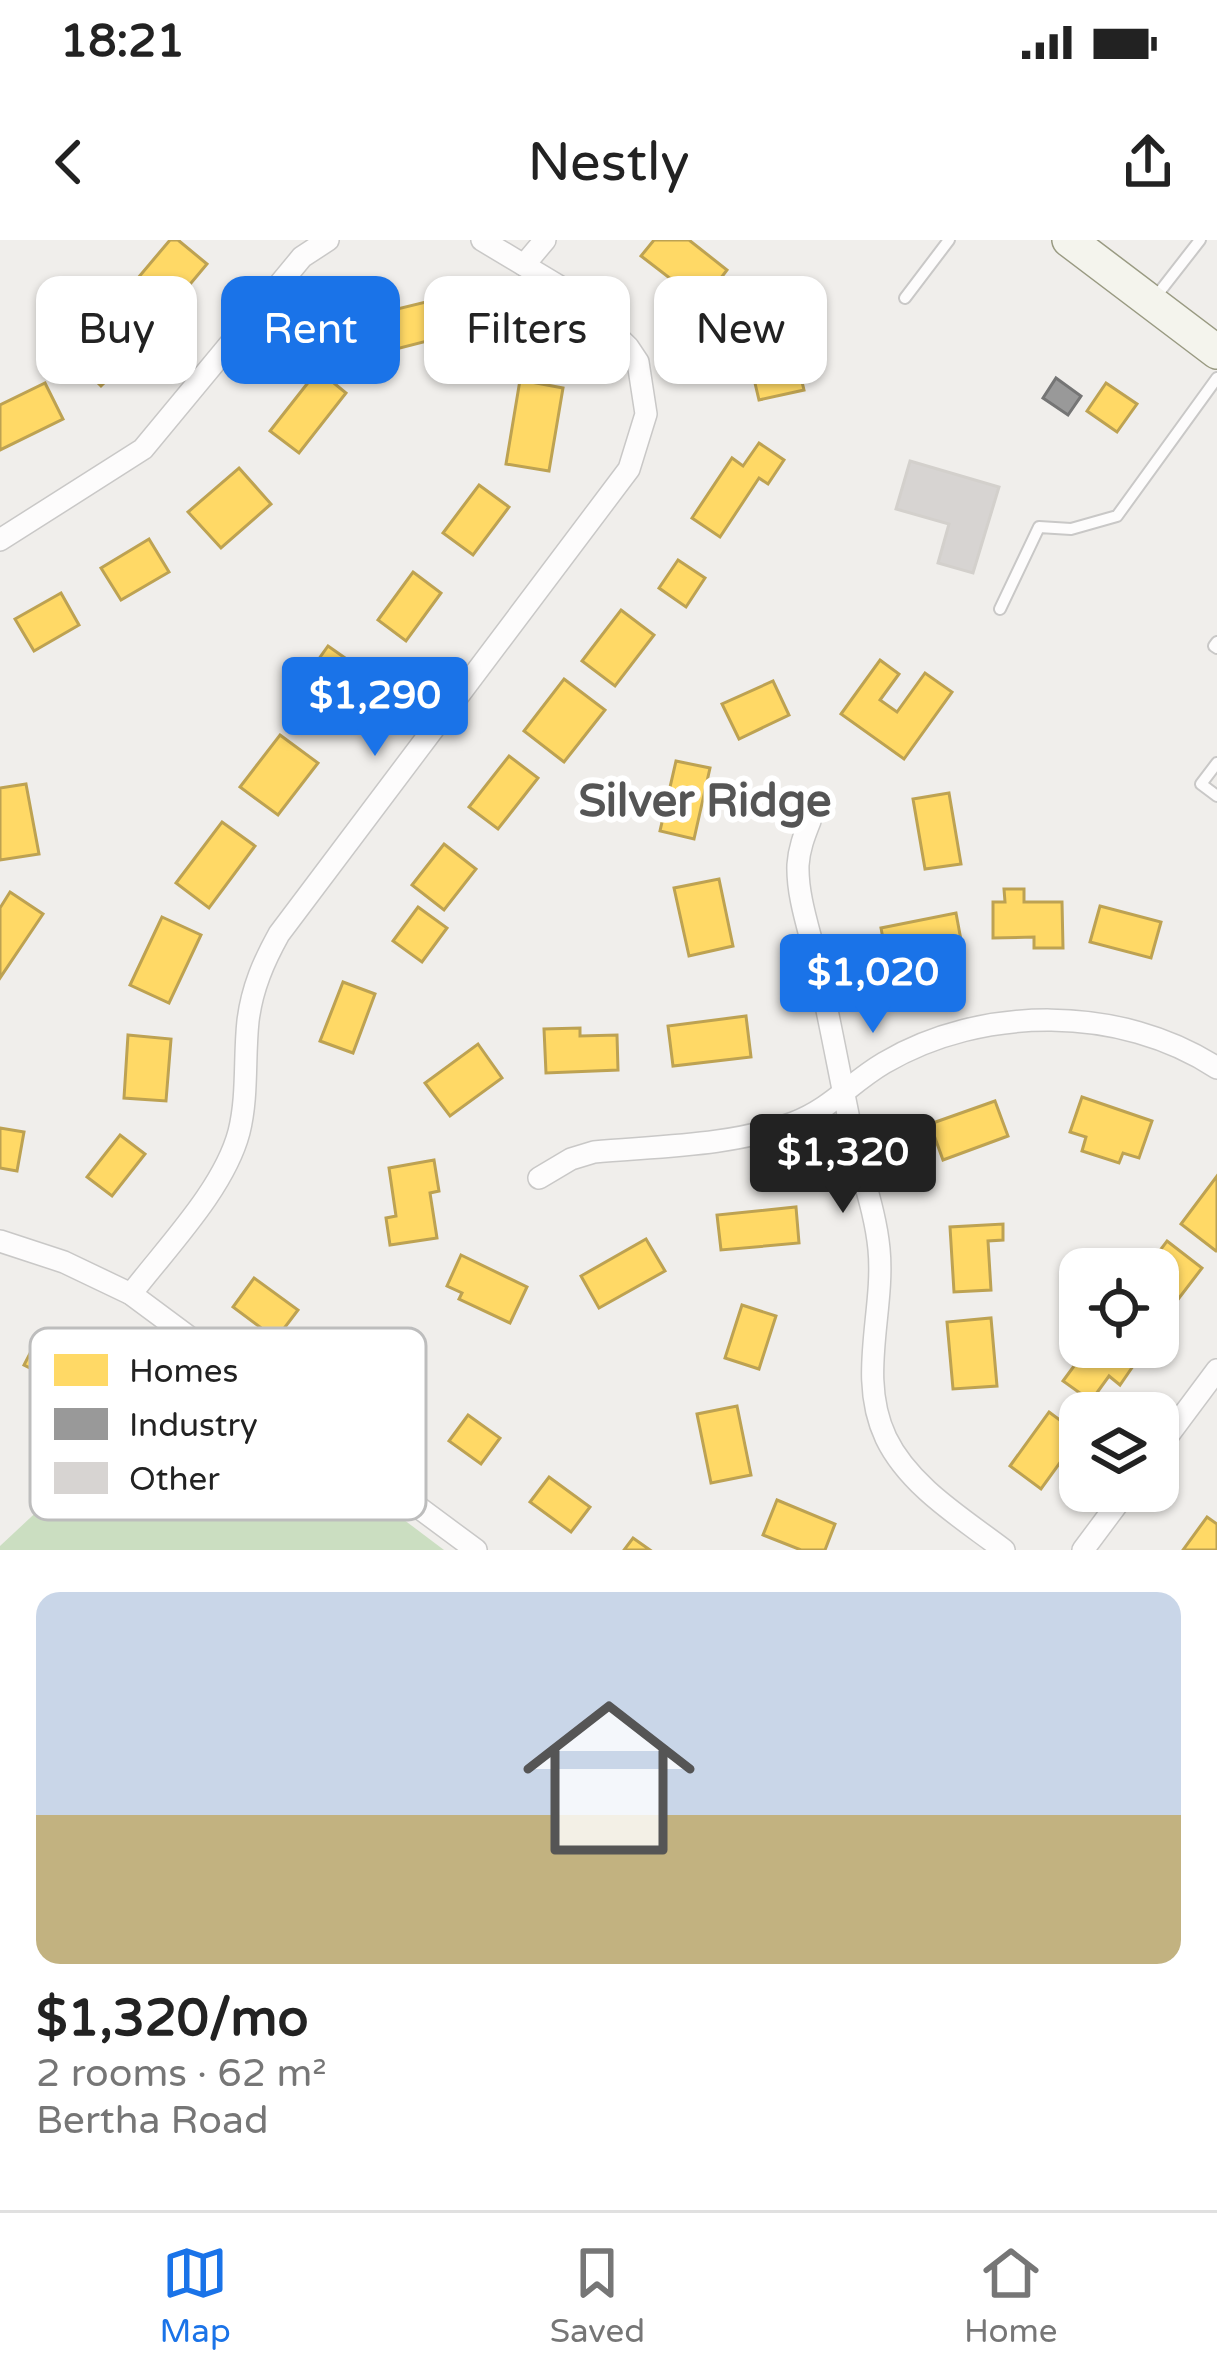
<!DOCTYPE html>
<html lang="en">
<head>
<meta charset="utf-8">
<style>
  :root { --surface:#fff; --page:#f6f6f6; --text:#222; --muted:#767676; --line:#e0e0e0; --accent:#1a73e8 }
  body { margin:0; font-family:"Varela Round",sans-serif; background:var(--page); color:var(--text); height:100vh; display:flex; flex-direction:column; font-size:45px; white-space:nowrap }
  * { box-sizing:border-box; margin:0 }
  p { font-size:39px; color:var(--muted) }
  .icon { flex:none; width:66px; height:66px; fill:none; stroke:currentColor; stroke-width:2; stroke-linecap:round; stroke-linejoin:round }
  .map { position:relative; height:1310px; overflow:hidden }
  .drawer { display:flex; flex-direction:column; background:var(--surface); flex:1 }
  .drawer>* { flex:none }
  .hud { position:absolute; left:36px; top:36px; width:1146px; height:108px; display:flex; gap:24px }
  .controls { position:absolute; left:1059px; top:1008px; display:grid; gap:24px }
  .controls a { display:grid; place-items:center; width:120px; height:120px; border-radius:24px; background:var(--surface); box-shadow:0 3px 9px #0004; font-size:60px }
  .price { position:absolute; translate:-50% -102px; padding:0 27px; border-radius:12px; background:var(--accent); color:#fff; font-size:39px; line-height:78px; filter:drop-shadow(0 3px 6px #0008) }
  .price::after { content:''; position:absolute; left:50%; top:72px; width:36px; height:27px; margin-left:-18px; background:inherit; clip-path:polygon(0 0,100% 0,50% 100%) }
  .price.current { background:#222; color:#fff }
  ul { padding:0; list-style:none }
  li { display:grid; align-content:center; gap:24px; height:636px; padding:0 36px }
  li span { display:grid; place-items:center; height:372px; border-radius:24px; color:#555 }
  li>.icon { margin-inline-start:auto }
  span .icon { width:216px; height:216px; fill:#fffc; stroke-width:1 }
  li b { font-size:51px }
  .chip { padding:0 42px; border-radius:24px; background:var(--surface); box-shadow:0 3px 9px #0004; font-size:42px; line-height:108px }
  .chip.current { background:var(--accent); color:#fff }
  .status { display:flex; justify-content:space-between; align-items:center; height:84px; padding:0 60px; background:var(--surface); direction:ltr }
  .status svg { height:33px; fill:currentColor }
  header { display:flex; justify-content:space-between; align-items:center; height:156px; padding:0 36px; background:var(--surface); font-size:54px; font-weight:600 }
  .tab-bar { display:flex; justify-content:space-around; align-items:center; height:168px; border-top:3px solid var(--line); background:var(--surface); font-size:33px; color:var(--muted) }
  .tab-bar a { display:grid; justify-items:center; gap:6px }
  .tab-bar .current { color:var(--accent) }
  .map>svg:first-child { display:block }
  .forest { fill:#cbdec1 }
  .homes { fill:#ffd966; stroke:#bda252; stroke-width:3 }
  .industry { fill:#999; stroke:#757575; stroke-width:3 }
  .building { fill:#d7d4d2; stroke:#d3d0cc; stroke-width:3 }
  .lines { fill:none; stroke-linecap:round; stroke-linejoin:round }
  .lane-casing { stroke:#c9c8c7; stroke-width:14 }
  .street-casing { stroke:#c9c8c7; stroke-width:24 }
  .secondary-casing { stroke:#999a82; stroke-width:36 }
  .lane { stroke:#fdfcfc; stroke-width:10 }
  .street { stroke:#fdfcfc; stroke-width:21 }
  .secondary { stroke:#f4f4ed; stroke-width:33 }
  .labels { text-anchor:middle; stroke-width:12; stroke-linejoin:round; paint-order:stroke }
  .neighbourhood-label { font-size:45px; font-weight:bold; fill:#555; stroke:#fff }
  .key { fill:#fff; stroke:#bdbdbd; stroke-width:3 }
  .key-label { font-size:33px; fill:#222 }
</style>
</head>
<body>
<div class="status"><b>18:21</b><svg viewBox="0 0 49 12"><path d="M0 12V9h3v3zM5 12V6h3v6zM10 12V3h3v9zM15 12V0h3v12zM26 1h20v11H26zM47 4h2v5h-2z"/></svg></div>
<header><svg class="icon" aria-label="back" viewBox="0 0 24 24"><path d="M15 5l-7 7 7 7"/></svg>Nestly<svg class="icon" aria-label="share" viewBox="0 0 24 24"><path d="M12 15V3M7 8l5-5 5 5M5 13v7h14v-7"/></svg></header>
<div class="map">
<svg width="1217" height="1310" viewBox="0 0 1217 1310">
  <rect width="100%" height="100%" fill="#f0eeeb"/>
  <!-- forest -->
  <polygon class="forest" points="196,1123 444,1310 0,1310 0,1306"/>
  <!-- homes -->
  <g class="homes">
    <polygon points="170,0 178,0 207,24 166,73 132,45"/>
    <polygon points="654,0 689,0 727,30 702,63 641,16"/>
    <polygon points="434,60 443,97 365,117 356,79"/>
    <polygon points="110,80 139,109 101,146 72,117"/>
    <polygon points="773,96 774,100 791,96 804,150 759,160 745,101"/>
    <polygon points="318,130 346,153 299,213 270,191"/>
    <polygon points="520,140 563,148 549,231 506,224"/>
    <polygon points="45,143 63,179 0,210 0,165"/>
    <polygon points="1106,143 1137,164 1117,192 1087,171"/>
    <polygon points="759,203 784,220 768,244 759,238 720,297 692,278 732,218 743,226"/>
    <polygon points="239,228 271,264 221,308 188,272"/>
    <polygon points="479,245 509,267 473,315 443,293"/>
    <polygon points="149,299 169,332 121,360 101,328"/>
    <polygon points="678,320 705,338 686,367 659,348"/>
    <polygon points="413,332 441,353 406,401 378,380"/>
    <polygon points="61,353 79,385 34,411 15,379"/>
    <polygon points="621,370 654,395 615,446 582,421"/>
    <polygon points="328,406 378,441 344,490 314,469 332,445 311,430"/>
    <polygon points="880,420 899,434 880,460 897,472 925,433 952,452 904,519 841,474"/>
    <polygon points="564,439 605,470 564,522 524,491"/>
    <polygon points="773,441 789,475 739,499 722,464"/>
    <polygon points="280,495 318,523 278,575 240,547"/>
    <polygon points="509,516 538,538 498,589 469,567"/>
    <polygon points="676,521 710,528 694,599 660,591"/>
    <polygon points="26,544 39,614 0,620 0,548"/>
    <polygon points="949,553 961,624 925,629 913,559"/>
    <polygon points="222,582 255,606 209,668 176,643"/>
    <polygon points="444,604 476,629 444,670 412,645"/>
    <polygon points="719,639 733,706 689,716 674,648"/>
    <polygon points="1004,649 1024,649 1024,662 1062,662 1063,708 1034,708 1034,697 993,698 993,662 1005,662"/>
    <polygon points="10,652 43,674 0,738 0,668"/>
    <polygon points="1100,666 1161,682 1151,718 1090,702"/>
    <polygon points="418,667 447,688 422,722 393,701"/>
    <polygon points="956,673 963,711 888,726 881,688"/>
    <polygon points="162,677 201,695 169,763 130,745"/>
    <polygon points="343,742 375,754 353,813 320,801"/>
    <polygon points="746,776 751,817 673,826 668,786"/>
    <polygon points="580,788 580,796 617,795 618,830 546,833 544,789"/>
    <polygon points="128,795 171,799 166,861 124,858"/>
    <polygon points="478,804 502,838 450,876 425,843"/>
    <polygon points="1082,857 1152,881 1139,918 1123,913 1119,923 1082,911 1086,897 1070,892"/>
    <polygon points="995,861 1008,896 943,920 930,884"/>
    <polygon points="0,888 24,892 17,931 0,928"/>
    <polygon points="120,895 145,914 112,956 87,937"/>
    <polygon points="434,920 439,951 430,953 437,998 390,1005 386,978 396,976 389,928"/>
    <polygon points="1217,936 1217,1011 1216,1011 1181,984"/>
    <polygon points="796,967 799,1003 721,1010 717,975"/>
    <polygon points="1003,984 1003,1000 988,1001 991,1050 954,1052 950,987"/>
    <polygon points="646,999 665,1031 599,1068 581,1036"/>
    <polygon points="1167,1001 1202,1028 1160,1083 1158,1029 1146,1029"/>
    <polygon points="461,1015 527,1047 510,1083 459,1059 462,1053 447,1046"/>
    <polygon points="254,1038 298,1070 276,1099 233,1067"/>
    <polygon points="742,1065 776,1076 759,1129 725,1118"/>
    <polygon points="991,1078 997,1146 953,1149 947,1082"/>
    <polygon points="41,1092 117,1131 90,1183 52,1164 62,1144 24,1125"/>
    <polygon points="1088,1107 1127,1107 1140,1116 1120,1145 1109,1136 1091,1161 1063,1141"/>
    <polygon points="737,1166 751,1235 711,1243 697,1174"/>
    <polygon points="1049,1172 1080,1195 1041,1249 1010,1226"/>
    <polygon points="468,1175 500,1198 481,1224 449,1201"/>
    <polygon points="549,1237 590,1267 571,1292 530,1262"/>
    <polygon points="777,1260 835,1284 825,1310 801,1310 763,1295"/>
    <polygon points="1207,1277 1217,1284 1217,1310 1183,1310"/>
    <polygon points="633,1298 650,1310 624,1310"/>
  </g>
  <!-- industry -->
  <polygon class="industry" points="1056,138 1081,156 1068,175 1043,158"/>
  <!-- building -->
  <polygon class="building" points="910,221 999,247 973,333 938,323 949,284 896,269"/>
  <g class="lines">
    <defs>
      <g id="lane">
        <polyline points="905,58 949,0"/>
        <polyline points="1154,59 1200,0"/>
        <polyline points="1000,369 1039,287 1071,289 1117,276 1217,138"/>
        <polyline points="1217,402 1214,406 1217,408"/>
        <polyline points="1217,523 1201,544 1217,556"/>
      </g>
      <g id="street">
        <polyline points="524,25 545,0"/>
        <polyline points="0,300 143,209 302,17 328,0"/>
        <path d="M810 581C804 596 799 609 798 625 797 657 810 692 817 723 829 777 839 831 850 884 858 926 875 967 879 1009 885 1072 857 1137 886 1198 909 1246 962 1278 1004 1310"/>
        <path d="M539 938 571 919 594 912C660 906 731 906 793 883 832 868 850 843 884 823 982 765 1121 765 1217 828"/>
        <polyline points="0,1001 64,1022 131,1054 476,1310"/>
        <path d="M131 1054C167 1007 224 949 239 892 248 856 244 818 248 781 252 748 264 721 279 694L629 229 646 174 638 122 628 107 577 57 482 0"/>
        <polyline points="1158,1209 1217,1130"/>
        <polyline points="1083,1310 1127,1251"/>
      </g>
      <polyline id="secondary" points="1069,0 1217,112"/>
    </defs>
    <!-- lane casing -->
    <use href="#lane" class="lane-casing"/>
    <!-- street casing -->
    <use href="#street" class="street-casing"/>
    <!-- secondary casing -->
    <use href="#secondary" class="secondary-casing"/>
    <!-- lane -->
    <use href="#lane" class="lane"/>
    <!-- street -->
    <use href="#street" class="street"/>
    <!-- secondary -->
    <use href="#secondary" class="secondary"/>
  </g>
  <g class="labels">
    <!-- neighbourhood labels -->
    <g class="neighbourhood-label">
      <text x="705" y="576">Silver Ridge</text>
    </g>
  </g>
  <!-- legend -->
  <rect x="30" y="1088" width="396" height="192" rx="18" class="key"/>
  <rect x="54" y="1114" width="54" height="32" fill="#ffd966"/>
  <rect x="54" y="1168" width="54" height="32" fill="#999"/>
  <rect x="54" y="1222" width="54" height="32" fill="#d7d4d2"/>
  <g class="key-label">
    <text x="129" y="1142">Homes</text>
    <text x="129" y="1196">Industry</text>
    <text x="129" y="1250">Other</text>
  </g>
</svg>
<div class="controls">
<a><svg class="icon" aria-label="locate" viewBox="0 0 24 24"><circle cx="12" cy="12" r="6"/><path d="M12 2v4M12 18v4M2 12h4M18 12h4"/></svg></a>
<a><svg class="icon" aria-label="layers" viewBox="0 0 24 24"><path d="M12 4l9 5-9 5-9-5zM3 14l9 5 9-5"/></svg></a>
</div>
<b class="price" style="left:375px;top:519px">$1,290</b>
<b class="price" style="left:873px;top:796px">$1,020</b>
<b class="price current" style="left:843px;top:976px">$1,320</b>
<div class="hud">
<a class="chip">Buy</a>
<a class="chip current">Rent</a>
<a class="chip">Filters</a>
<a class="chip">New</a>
</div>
</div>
<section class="drawer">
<ul>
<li><span style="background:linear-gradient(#c9d6e8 60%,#c2b280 0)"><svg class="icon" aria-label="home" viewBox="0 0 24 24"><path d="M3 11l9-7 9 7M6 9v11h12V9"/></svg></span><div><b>$1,320/mo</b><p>2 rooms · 62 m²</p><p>Bertha Road</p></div></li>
</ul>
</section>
<nav class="tab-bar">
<a class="current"><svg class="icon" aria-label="map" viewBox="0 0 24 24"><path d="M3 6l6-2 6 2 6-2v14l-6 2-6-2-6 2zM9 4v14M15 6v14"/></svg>Map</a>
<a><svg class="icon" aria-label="saved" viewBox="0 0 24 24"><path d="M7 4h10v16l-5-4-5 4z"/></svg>Saved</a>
<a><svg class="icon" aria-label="home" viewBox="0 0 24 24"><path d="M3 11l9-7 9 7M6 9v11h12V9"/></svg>Home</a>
</nav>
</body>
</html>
